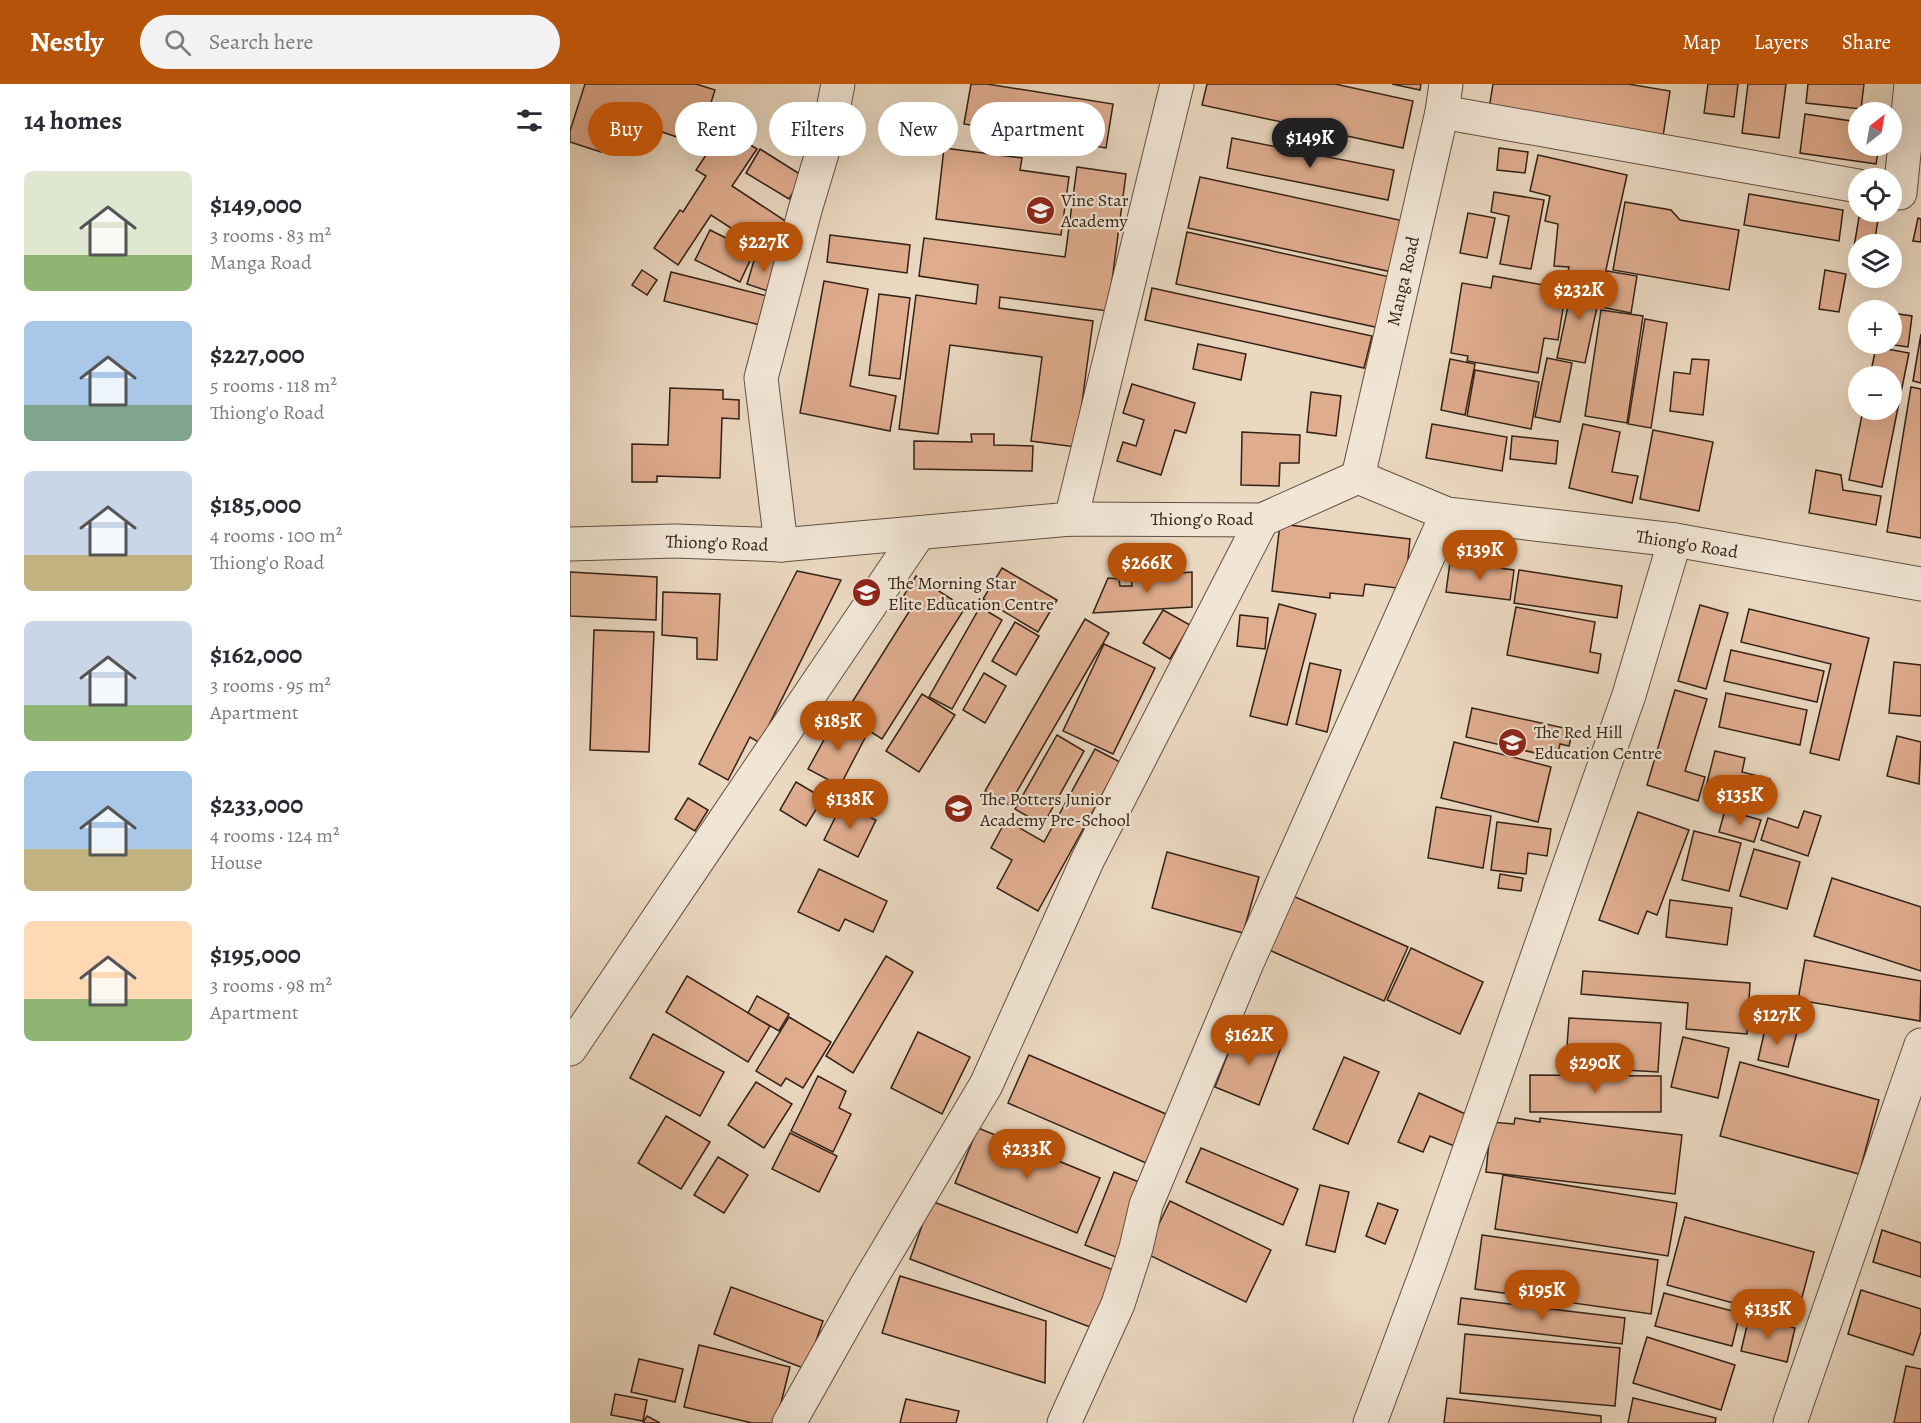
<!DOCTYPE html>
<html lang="en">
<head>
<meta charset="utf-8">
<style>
  :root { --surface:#fff; --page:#f2f2f3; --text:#2b2b33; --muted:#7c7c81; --accent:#b45309 }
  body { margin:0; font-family:Alegreya,serif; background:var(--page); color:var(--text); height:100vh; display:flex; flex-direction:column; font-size:22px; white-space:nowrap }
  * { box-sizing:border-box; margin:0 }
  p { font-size:20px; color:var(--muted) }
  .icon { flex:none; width:33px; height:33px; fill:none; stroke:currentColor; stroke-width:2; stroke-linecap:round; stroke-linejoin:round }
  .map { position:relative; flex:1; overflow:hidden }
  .drawer { display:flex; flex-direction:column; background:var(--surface); width:570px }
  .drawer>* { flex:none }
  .hud { position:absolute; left:18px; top:18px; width:570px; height:54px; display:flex; gap:12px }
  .needle { width:39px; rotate:31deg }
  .controls { position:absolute; left:1278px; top:18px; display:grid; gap:12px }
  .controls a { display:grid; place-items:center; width:54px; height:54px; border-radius:50%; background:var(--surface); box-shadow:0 6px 24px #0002; font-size:30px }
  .price { position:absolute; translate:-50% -51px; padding:0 14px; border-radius:21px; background:var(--accent); color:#fff; font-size:20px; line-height:39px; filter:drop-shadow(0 2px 3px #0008) }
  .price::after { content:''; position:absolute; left:50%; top:36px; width:18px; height:14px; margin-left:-9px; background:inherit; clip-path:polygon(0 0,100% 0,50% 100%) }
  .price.active { background:#222; color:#fff }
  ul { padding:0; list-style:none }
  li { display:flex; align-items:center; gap:18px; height:150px; padding:0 24px }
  li span { display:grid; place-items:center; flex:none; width:168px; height:120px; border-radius:9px; color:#555 }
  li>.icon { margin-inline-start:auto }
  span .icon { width:72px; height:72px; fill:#fffc; stroke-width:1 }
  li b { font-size:26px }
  h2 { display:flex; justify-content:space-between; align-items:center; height:72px; padding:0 24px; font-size:26px }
  .pill { padding:0 21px; border-radius:27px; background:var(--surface); box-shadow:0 6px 24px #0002; font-size:21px; line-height:54px }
  .pill.active { background:var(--accent); color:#fff }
  header { display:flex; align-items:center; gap:36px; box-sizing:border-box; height:84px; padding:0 30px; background:var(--accent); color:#fff }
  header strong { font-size:28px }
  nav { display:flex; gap:33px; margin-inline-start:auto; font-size:21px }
  .search { width:420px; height:54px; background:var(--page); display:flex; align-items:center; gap:15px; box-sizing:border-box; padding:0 21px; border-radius:33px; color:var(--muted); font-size:22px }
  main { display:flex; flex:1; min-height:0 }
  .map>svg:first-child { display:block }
  .building { fill:#dfac8e; stroke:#342116; stroke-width:1.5 }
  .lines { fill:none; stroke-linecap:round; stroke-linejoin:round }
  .minor-casing { stroke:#624f40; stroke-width:35 }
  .minor { stroke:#f1e6d6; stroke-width:33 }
  .labels { text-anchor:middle; stroke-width:4.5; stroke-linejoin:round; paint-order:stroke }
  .poi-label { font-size:18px; fill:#342116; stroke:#f1e6d6; text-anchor:start }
  .street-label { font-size:18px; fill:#342116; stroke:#f1e6d6 }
</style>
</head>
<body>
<header>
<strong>Nestly</strong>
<div class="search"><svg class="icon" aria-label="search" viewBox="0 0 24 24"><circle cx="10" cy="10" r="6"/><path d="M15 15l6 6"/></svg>Search here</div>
<nav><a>Map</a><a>Layers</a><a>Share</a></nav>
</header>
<main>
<section class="drawer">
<h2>14 homes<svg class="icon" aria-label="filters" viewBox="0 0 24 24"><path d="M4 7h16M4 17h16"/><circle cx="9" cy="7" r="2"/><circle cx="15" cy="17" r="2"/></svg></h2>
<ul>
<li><span style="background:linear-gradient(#dfe7d0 70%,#8fb573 0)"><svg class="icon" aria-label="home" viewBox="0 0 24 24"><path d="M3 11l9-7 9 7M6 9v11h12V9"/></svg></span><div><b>$149,000</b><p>3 rooms · 83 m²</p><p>Manga Road</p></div></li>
<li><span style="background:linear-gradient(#a9c7e8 70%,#7fa58c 0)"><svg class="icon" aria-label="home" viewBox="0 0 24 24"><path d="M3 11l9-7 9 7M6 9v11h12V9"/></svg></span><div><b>$227,000</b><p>5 rooms · 118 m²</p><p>Thiong'o Road</p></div></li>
<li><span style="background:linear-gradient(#c9d6e8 70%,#c2b280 0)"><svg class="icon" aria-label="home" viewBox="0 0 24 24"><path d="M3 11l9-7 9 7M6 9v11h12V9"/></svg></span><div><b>$185,000</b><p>4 rooms · 100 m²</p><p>Thiong'o Road</p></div></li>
<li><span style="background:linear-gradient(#c9d6e8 70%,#8fb573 0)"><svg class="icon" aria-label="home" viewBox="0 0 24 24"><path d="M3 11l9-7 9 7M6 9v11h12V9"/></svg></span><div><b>$162,000</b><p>3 rooms · 95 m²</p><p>Apartment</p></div></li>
<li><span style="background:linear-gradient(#a9c7e8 65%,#c2b280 0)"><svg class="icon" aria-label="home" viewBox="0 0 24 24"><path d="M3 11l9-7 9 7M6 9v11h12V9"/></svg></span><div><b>$233,000</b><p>4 rooms · 124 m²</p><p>House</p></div></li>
<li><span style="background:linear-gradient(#ffd9b3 65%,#8fb573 0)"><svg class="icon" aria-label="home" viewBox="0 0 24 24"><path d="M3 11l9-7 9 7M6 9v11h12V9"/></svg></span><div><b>$195,000</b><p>3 rooms · 98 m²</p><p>Apartment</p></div></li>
</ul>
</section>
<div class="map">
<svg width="1351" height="1339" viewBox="0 0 1351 1339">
  <rect width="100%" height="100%" fill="#ead8c0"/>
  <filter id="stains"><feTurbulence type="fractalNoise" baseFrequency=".00333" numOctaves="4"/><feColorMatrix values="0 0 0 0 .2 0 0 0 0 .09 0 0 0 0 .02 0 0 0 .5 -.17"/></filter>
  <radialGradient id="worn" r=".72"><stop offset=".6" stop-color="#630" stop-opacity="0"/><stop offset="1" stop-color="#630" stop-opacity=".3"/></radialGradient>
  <!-- building -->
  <g class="building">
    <polygon points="15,0 126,0 145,6 128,60 44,32 31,68 0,58 0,47"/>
    <polygon points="401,0 417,0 543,20 536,64 394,40"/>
    <polygon points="637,0 765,0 843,17 833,64 632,21"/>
    <polygon points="822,0 851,0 850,6"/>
    <polygon points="923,0 1058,0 1100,7 1092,59 918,31"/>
    <polygon points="1138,0 1168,0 1164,33 1134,29"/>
    <polygon points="1178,0 1216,0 1209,54 1172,49"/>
    <polygon points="1238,0 1294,0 1291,25 1236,19"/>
    <polygon points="1235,30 1288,38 1288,62 1309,62 1306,80 1230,69"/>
    <polygon points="154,44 187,65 162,102 223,142 204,172 141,131 108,181 84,164 110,126 113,128 136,92 126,86"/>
    <polygon points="662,54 824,86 818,116 657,84"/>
    <polygon points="374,64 452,74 450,86 499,93 491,151 366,135"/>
    <polygon points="929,64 958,68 955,89 927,86"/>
    <polygon points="190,65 233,92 219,115 176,89"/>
    <polygon points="968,71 1057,91 1033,199 997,191 999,183 984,182 988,140 975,137 980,112 960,107"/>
    <polygon points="507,83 556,90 538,227 430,213 429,224 523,237 506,363 461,357 472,273 380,261 368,350 329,345 346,211 406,220 408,201 349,192 354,154 495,173"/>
    <polygon points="630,93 834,137 822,188 618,144"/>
    <polygon points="924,108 974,116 961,185 930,180 939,132 921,128"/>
    <polygon points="1179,110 1273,126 1269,157 1174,141"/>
    <polygon points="1055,118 1101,126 1110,136 1169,146 1159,206 1043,186"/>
    <polygon points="898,129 925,134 917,174 890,169"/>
    <polygon points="1289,133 1308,136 1304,160 1288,160 1288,170 1283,169"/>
    <polygon points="1348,134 1351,135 1351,158 1343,157"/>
    <polygon points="140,146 184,168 170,198 125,176"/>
    <polygon points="617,148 820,193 810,244 606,200"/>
    <polygon points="260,151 340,161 337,189 257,178"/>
    <polygon points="186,170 211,178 201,208 177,200"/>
    <polygon points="72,186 87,196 77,211 62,201"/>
    <polygon points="1255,186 1276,190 1269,228 1249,225"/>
    <polygon points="1037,187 1067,192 1061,229 1031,223"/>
    <polygon points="101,188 205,214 198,243 94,217"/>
    <polygon points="923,192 996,205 988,256 974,254 968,289 897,277 898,272 881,269 892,199 921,204"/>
    <polygon points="1004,194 1032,200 1015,279 987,274"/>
    <polygon points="254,197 298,205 280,302 326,312 320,347 230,329"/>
    <polygon points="582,204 802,252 794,284 575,236"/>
    <polygon points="309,210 340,214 330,295 299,291"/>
    <polygon points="1031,226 1073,232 1057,339 1015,332"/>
    <polygon points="1322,229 1342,232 1338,263 1317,260 1322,260"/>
    <polygon points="1075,235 1097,239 1081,344 1058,340"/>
    <polygon points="1351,250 1351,299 1343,297"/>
    <polygon points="628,260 676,270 671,296 623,285"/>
    <polygon points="1306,263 1339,269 1312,403 1279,396 1293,326 1322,326 1322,292 1300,292"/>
    <polygon points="977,274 1002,279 990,338 965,333"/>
    <polygon points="880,275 905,280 895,331 871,326"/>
    <polygon points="1122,275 1139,276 1133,331 1100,327 1104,288 1120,290"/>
    <polygon points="905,286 969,298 961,345 897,332"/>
    <polygon points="562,300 625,319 616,349 605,346 591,391 547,377 553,358 566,362 574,336 553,329"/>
    <polygon points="1341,303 1351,305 1351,454 1317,448"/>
    <polygon points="100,304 153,306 153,315 169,316 169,335 152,334 150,394 87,392 87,398 62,398 62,360 98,361"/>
    <polygon points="741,308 771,312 766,352 737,348"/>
    <polygon points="862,340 937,353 932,387 856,374"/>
    <polygon points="1013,340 1050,348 1042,388 1068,392 1062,419 999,404"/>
    <polygon points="1083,346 1143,358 1129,427 1070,415"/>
    <polygon points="672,348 730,351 729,379 710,379 709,402 671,401"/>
    <polygon points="401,350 424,350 424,361 463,362 462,387 344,385 344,357 402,358"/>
    <polygon points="942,352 988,357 986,380 940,375"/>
    <polygon points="1246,386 1271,391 1273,406 1311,412 1306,441 1239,429"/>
    <polygon points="710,440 840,455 835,505 795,500 793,512 760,509 760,514 702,507"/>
    <polygon points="880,478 944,486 940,516 876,508"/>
    <polygon points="432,484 487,516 468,548 413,515"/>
    <polygon points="949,486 1052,502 1047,534 944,519"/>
    <polygon points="227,487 271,496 190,659 180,653 158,696 129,680"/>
    <polygon points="0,488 87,493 86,536 0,532"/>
    <polygon points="622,488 622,523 523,529 538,494 549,495 550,502 562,502 561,493"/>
    <polygon points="346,492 395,524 312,655 274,631 342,523 331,516"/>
    <polygon points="93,508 150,510 147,576 127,575 127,554 92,551"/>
    <polygon points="709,520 746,530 717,641 680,632"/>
    <polygon points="1130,521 1158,529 1136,605 1108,597"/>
    <polygon points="410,523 432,536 382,625 359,613"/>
    <polygon points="946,523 1025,538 1020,568 1031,570 1028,589 937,571"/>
    <polygon points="1179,525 1299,554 1269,676 1240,669 1261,580 1171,558"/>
    <polygon points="593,526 620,541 600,575 573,559"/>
    <polygon points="670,531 698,534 695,565 667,562"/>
    <polygon points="515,535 539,549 439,721 415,707"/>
    <polygon points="445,538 469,552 446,591 422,577"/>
    <polygon points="24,546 84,548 79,668 20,666"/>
    <polygon points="534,560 585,584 543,670 493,647"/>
    <polygon points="1161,566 1254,587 1247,618 1154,597"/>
    <polygon points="1324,578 1351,581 1351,632 1319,629"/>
    <polygon points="740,579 771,586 757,648 726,640"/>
    <polygon points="414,589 436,602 415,639 393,626"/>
    <polygon points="1105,606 1137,615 1115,687 1135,693 1128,717 1077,701"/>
    <polygon points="1156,609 1237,626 1230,661 1149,643"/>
    <polygon points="352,610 385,631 349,688 316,667"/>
    <polygon points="902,624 1003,646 999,662 990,660 987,674 896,653"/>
    <polygon points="266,634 297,650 270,702 238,685"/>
    <polygon points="487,651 514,667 473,741 445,725"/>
    <polygon points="1327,652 1351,658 1349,700 1317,692"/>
    <polygon points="884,658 981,683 968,738 871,714"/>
    <polygon points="525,665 550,678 468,827 427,804 442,776 421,764 436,736 474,758"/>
    <polygon points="1145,667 1175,674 1172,688 1200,695 1193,725 1134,711"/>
    <polygon points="226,698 253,714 236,742 210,726"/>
    <polygon points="118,714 138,726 125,747 105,735"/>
    <polygon points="272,720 306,736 288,773 254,756"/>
    <polygon points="866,723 921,732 913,784 858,774"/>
    <polygon points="1155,726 1191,736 1184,758 1149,748"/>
    <polygon points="1234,727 1251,732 1238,772 1191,756 1198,734 1228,744"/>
    <polygon points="1068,728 1119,746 1087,831 1077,827 1068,850 1029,836"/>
    <polygon points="927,738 981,745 977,772 958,769 956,790 921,786"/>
    <polygon points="1124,747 1171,759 1159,807 1112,796"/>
    <polygon points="1184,765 1230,778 1217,825 1170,812"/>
    <polygon points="597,768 689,793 673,849 582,824"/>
    <polygon points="249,785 317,817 303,848 275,835 269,847 228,828"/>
    <polygon points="930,790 953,794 951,807 928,804"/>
    <polygon points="1262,794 1351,823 1351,887 1244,852"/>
    <polygon points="723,812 838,863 814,917 699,866"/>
    <polygon points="1100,816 1162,824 1157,861 1096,853"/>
    <polygon points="841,864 913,898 890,950 817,916"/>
    <polygon points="316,872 343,888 283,989 256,972"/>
    <polygon points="1235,876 1351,897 1350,937 1228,916"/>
    <polygon points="1013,887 1180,899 1177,950 1116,945 1118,919 1011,910"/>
    <polygon points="117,892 200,942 178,978 96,928"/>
    <polygon points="187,912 219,930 209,947 178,929"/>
    <polygon points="219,933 261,958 233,1004 216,994 211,1002 186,987"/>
    <polygon points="999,934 1091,939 1088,988 1055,986 1056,966 997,963"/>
    <polygon points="1196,941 1227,948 1218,983 1188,976"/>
    <polygon points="668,944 712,961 689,1021 645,1003"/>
    <polygon points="348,948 400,973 372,1030 321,1004"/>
    <polygon points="83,950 154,988 130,1032 60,994"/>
    <polygon points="1113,953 1159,964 1148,1014 1101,1003"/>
    <polygon points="459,971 596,1030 576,1079 438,1019"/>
    <polygon points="774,973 809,988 778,1060 743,1045"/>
    <polygon points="1170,978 1309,1016 1289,1090 1150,1052"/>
    <polygon points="960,991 1091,992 1091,1028 960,1028"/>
    <polygon points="248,992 276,1007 269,1024 281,1030 263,1068 221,1047"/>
    <polygon points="186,998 222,1020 194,1064 158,1041"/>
    <polygon points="849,1009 902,1033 889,1064 860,1052 853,1068 828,1058"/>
    <polygon points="96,1032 140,1058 111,1105 68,1079"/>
    <polygon points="945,1034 970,1038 970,1034 1112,1051 1105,1110 916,1088 921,1038 944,1040"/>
    <polygon points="408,1044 530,1094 507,1149 385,1099"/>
    <polygon points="220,1049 267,1072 249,1108 202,1085"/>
    <polygon points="631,1064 728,1105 713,1141 616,1098"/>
    <polygon points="148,1073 178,1091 154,1129 124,1111"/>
    <polygon points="544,1088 574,1100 546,1173 515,1161"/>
    <polygon points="933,1091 1107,1119 1098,1172 925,1145"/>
    <polygon points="750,1101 779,1108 765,1168 736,1161"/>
    <polygon points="361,1117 549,1188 528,1246 340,1175"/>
    <polygon points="600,1117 701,1166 676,1218 575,1169"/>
    <polygon points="808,1119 828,1126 815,1160 796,1152"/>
    <polygon points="1115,1133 1244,1168 1226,1236 1097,1201"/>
    <polygon points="1312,1146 1351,1159 1351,1193 1303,1178"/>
    <polygon points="912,1151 1088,1176 1081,1230 905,1205"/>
    <polygon points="330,1192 476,1237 475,1299 312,1249"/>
    <polygon points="161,1203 253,1237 236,1285 144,1250"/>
    <polygon points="1291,1206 1351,1225 1351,1248 1343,1271 1278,1250"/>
    <polygon points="1094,1209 1170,1229 1162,1262 1085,1242"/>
    <polygon points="891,1214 1055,1234 1052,1260 888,1240"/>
    <polygon points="1179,1233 1225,1244 1217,1278 1171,1267"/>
    <polygon points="895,1250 1050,1264 1045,1322 890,1309"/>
    <polygon points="1077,1253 1165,1281 1151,1326 1063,1299"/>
    <polygon points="129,1261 220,1283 206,1339 182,1339 114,1323"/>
    <polygon points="69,1275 113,1285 105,1318 61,1308"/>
    <polygon points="1336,1282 1351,1285 1351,1339 1324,1339"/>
    <polygon points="45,1310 77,1316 73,1337 41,1331"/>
    <polygon points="877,1314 1031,1332 1031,1339 874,1339"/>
    <polygon points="1063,1314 1146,1334 1145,1339 1058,1339"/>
    <polygon points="336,1315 389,1327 386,1339 330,1339"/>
    <polygon points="77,1332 90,1339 73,1339"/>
  </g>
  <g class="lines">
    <defs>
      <g id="minor">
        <polyline points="872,28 1288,102"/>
        <polyline points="1330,109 1341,0"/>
        <polyline points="788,393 872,28 876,0"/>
        <polyline points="501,435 607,0"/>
        <polyline points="0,460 105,457 211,461 501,435 692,436 788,393 877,430 1105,456 1351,500"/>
        <polyline points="211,461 191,294 235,126 259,46 268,0"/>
        <polyline points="0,965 349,449"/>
        <polyline points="219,1339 295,1204 416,1001 518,775 692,436"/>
        <polyline points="494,1339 548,1220 566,1164 576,1121 677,879 877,430"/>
        <polyline points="800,1339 859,1181 1059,611 1105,456"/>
        <polyline points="1220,1339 1351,961"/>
      </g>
    </defs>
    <!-- minor casing -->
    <use href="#minor" class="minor-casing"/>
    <!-- minor -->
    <use href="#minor" class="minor"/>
  </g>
  <!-- icons -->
  <defs>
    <symbol id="school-disc" viewBox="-11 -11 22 22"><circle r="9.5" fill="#8f2418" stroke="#f1e6d6"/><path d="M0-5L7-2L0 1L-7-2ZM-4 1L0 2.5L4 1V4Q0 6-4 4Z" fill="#fff"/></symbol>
  </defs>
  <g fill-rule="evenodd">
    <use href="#school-disc" x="454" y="110" width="33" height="33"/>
    <use href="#school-disc" x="280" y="492" width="33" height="33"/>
    <use href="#school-disc" x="926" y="642" width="33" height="33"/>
    <use href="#school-disc" x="372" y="708" width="33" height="33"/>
  </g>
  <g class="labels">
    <!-- poi labels -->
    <g class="poi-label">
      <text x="491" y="122">Vine Star<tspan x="491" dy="21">Academy</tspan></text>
      <text x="318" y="505">The Morning Star<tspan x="318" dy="21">Elite Education Centre</tspan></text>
      <text x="964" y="654">The Red Hill<tspan x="964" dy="21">Education Centre</tspan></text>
      <text x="410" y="721">The Potters Junior<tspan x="410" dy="21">Academy Pre-School</tspan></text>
    </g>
    <!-- street labels -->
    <g class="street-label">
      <text transform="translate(833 197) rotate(-77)" y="6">Manga Road</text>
      <text x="632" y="441">Thiong'o Road</text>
      <text transform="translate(147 459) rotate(2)" y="6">Thiong'o Road</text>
      <text transform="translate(1117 460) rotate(9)" y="6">Thiong'o Road</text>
    </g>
  </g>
  <rect width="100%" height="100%" filter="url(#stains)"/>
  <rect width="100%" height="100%" fill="url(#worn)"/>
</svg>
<div class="controls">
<a><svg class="needle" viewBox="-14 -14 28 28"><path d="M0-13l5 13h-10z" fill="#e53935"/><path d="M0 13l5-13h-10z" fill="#7c7c81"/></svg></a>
<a><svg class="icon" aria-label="locate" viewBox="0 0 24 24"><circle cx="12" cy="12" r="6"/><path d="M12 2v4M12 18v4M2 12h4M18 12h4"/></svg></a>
<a><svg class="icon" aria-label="layers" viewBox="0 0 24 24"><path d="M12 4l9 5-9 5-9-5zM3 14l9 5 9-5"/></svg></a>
<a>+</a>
<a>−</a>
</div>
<b class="price active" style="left:740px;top:85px">$149K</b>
<b class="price" style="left:194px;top:189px">$227K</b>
<b class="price" style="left:1009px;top:237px">$232K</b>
<b class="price" style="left:910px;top:497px">$139K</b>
<b class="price" style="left:577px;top:510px">$266K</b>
<b class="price" style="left:268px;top:668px">$185K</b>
<b class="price" style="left:1170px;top:742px">$135K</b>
<b class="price" style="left:280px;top:746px">$138K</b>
<b class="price" style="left:1207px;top:962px">$127K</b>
<b class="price" style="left:679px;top:982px">$162K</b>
<b class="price" style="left:1025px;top:1010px">$290K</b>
<b class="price" style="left:457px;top:1096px">$233K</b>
<b class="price" style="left:972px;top:1237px">$195K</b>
<b class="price" style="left:1198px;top:1256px">$135K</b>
<div class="hud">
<a class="pill active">Buy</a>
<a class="pill">Rent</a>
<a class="pill">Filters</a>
<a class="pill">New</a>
<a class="pill">Apartment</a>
</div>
</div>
</main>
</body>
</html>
